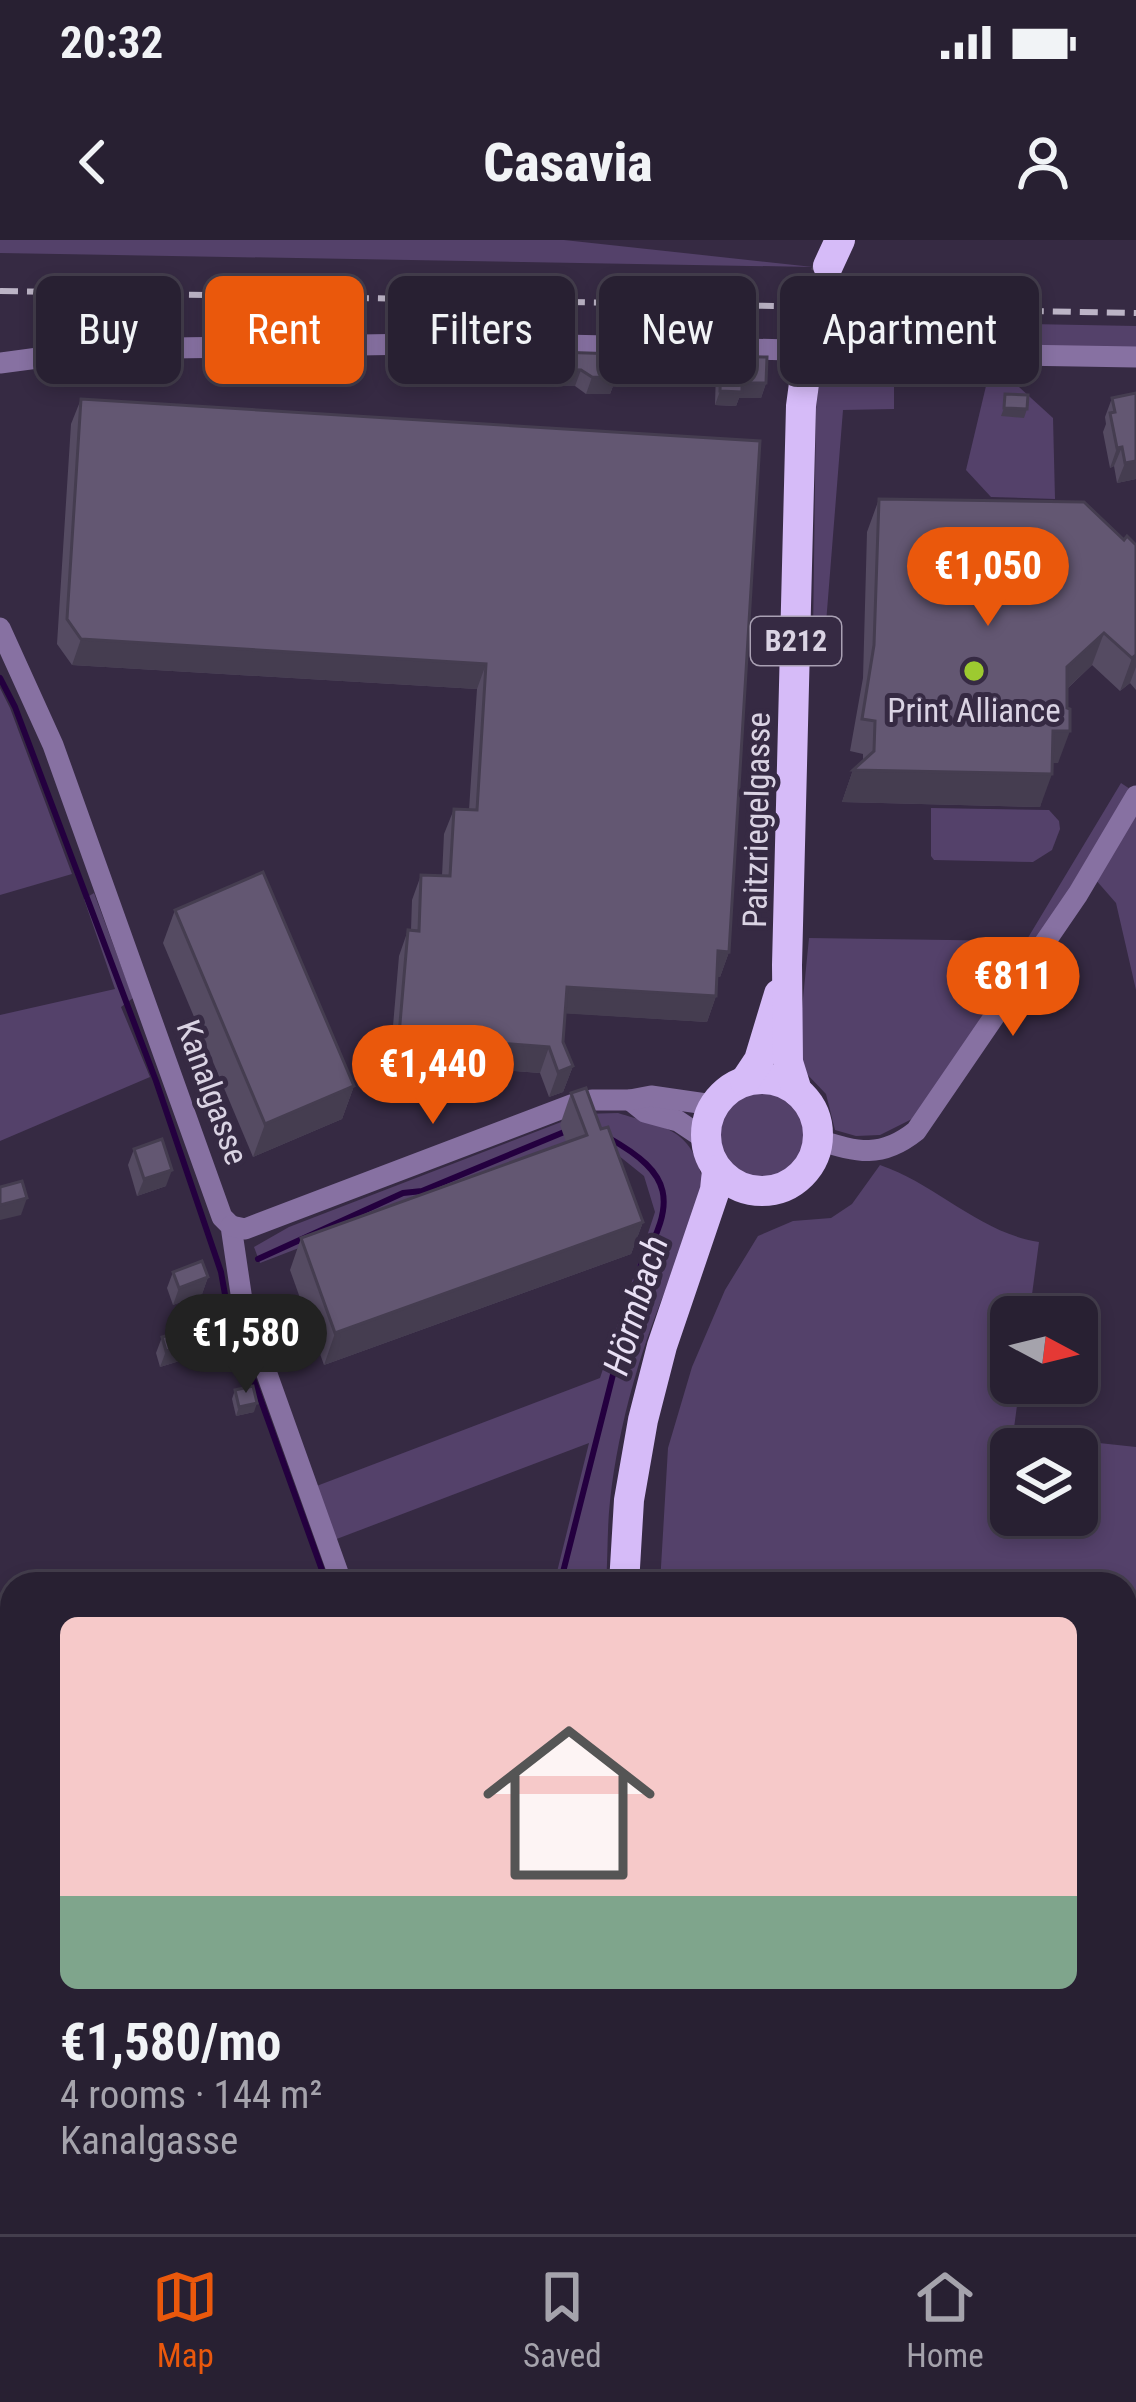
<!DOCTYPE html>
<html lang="en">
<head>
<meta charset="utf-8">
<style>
  :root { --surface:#282032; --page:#30283a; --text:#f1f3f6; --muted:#a5a3ac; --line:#443e4d; --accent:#ea580c }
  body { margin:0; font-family:"Roboto Condensed",sans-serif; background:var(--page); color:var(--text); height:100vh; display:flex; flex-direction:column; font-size:45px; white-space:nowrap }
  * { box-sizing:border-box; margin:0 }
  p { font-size:39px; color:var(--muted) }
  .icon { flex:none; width:66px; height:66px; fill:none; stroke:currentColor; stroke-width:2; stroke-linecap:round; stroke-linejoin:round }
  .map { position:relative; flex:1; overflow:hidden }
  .panel { position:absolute; left:0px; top:1332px; width:1137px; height:663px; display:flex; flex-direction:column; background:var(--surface); border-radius:36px 36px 0 0; box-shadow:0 6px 18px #0003,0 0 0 3px var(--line) }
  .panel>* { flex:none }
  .guide { position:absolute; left:36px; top:36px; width:1065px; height:108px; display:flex; gap:24px }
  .needle { width:78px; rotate:97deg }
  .tools { position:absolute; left:990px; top:1056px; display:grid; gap:24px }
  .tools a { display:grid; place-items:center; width:108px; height:108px; border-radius:18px; background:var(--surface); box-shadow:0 6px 18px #0003,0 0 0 3px var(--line); font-size:60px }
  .price { position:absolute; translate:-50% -102px; padding:0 27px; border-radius:42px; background:var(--accent); color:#fff; font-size:39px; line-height:78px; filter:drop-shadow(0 3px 6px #0008) }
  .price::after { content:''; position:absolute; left:50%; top:72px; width:36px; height:27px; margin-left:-18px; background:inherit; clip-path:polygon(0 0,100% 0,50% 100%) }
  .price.selected { background:#222; color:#fff }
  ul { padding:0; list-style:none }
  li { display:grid; align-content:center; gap:24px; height:636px; padding:0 60px }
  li+li { border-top:3px solid var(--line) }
  li span { display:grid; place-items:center; height:372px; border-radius:18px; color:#555 }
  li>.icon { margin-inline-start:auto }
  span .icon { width:216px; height:216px; fill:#fffc; stroke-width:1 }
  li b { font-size:51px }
  .tag { padding:0 42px; border-radius:18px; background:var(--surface); box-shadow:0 6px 18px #0003,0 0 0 3px var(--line); font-size:42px; line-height:108px }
  .tag.selected { background:var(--accent); color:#fff }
  .status { display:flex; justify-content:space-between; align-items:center; height:84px; padding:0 60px; background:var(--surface); direction:ltr }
  .status svg { height:33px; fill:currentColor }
  header { display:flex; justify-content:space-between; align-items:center; height:156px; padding:0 60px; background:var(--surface); font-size:54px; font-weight:800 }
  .menu { display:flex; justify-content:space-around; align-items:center; height:168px; border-top:3px solid var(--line); background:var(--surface); font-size:33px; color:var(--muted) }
  .menu a { display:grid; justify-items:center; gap:6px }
  .menu .selected { color:var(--accent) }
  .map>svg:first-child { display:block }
  .green { fill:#54416a; fill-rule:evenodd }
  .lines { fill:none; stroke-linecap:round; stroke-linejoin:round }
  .stream { stroke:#24003f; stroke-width:6 }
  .primary-tunnel { stroke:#4f435b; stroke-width:30; stroke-dasharray:30 15; stroke-linecap:butt }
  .minor { stroke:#8771a2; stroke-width:21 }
  .primary { stroke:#d6bbf8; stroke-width:30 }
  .rail { stroke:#bcb4c6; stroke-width:6; stroke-dasharray:18 9; stroke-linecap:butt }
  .minor-bridge { stroke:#8771a2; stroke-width:21 }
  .wall { fill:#554b62 }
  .shaded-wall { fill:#453d50 }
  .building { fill:#635772; stroke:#453d50; stroke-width:3 }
  .poi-dot { fill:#9dca30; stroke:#362a43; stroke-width:4.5 }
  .labels { text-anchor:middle; stroke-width:10; stroke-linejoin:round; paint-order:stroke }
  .shield { fill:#362a43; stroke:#a9a0b3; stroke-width:3 }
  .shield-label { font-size:30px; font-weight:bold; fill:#dad3e3 }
  .poi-label { font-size:33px; fill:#dad3e3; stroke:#362a43 }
  .street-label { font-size:33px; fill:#dad3e3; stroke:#362a43 }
  .water-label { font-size:36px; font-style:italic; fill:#e8dff4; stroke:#362a43 }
</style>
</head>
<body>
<div class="status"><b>20:32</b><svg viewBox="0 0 49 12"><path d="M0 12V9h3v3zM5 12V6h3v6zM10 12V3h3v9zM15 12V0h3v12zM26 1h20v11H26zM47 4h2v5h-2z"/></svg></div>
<header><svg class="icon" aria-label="back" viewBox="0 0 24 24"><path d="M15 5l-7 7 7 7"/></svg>Casavia<svg class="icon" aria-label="person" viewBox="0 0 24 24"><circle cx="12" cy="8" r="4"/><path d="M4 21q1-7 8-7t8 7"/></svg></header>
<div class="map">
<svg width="1136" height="1994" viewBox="0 0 1136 1994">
  <rect width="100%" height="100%" fill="#362a43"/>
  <!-- green -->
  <g class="green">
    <polygon points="0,0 564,0 813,27 0,13"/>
    <polygon points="833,76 920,82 1136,86 1136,108 826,103"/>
    <polygon points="894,121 894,169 843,170 825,396 813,396 816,169 820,134 849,133 857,122"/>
    <polygon points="1007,136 1053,178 1055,259 991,257 966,230 986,146"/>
    <polygon points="0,448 10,468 72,634 0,655"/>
    <polygon points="1121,543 1130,549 1007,752 924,873 880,895 856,896 835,890 826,854 803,830 798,809 809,698 1026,701"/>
    <polygon points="931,568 1049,570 1059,581 1060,589 1052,610 1033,622 934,620 931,616"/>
    <polygon points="1136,571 1136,750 1116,663 1095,639"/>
    <polygon points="94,653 133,758 121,767 150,837 0,901 0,775 115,749 84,659"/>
    <circle cx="761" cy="893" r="44"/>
    <path d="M618 873C659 886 690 887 701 934 709 967 687 1000 674 1030 642 1103 619 1181 610 1261 607 1288 608 1316 606 1344H554L589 1203 334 1300 314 1247 600 1138 655 972 644 936 603 903 577 901 260 1023 254 1007 289 987 582 874Z"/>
    <path d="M880 925C936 944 980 993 1039 1002L1029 1077H1011V1143H1020L1014 1188 1099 1203 1136 1207V1634L1125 1620V1344H660L668 1208 692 1127 725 1050 758 996 793 981 831 978 852 964ZM1011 1209H1077V1275H1011Z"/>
    <rect x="0" y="1669" width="12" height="115"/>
    <polygon points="0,1861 12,1861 12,1983 359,1983 353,1994 0,1994"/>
  </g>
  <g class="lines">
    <!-- stream -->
    <g class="stream">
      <polyline points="0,438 15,467 156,841 221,1032 226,1060"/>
      <polyline points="258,1019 403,953 422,951 569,890"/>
      <polyline points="232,1080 327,1344"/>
      <path d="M560 1344 641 1024C677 961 673 934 609 898"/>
      <polyline points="331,1994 338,1983"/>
      <polyline points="628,1994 633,1983"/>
    </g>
    <!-- primary-tunnel -->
    <polyline class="primary-tunnel" points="813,77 828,26"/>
    <!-- minor -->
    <g class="minor">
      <polyline points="828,112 1136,117"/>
      <polyline points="0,123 68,114 172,108 479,103 791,110"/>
      <polyline points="0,388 53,505 222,977 231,986 243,1067 342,1344"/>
      <polyline points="630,860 645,872 678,881 705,899"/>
      <path d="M818 900C858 912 881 919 916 891L1078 654 1136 556"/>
      <polyline points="231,986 245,989 571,865 592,860 630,860 651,856 713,865"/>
      <polyline points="344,1994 351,1983"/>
    </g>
    <!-- primary -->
    <g class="primary">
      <polyline points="828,26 840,0"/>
      <circle cx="762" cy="895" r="56"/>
      <polyline points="745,841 759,820 779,754"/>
      <polyline points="797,851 788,822 787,725 801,166 813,77"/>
      <polyline points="624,1344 629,1260 643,1180 662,1106 715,950 717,930"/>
      <polyline points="692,1994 693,1983"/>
    </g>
    <!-- rail -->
    <polyline class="rail" points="0,51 1136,73"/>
    <!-- minor-bridge -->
    <polyline class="minor-bridge" points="791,110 828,112"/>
  </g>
  <!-- wall -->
  <g class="wall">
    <polygon points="557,112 616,138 610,154 586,154 575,146 550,146 551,129"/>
    <polygon points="721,116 766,143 761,158 739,158 736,166 715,165 716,130"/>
    <polygon points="1112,158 1136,239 1117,243 1114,226 1110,228 1103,192 1106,184 1105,177"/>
    <polygon points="81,159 760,201 729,712 720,737 717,737 716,756 707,782 565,773 563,802 573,826 563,852 549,857 540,833 390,821 399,716 408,690 411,690 412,660 421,635 442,636 444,594 454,569 469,570 477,449 72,425 57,404 71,184"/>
    <polygon points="879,259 1124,300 1136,305 1136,450 1130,443 1120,451 1092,425 1067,449 1058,523 1052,523 1040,567 842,562 853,530 863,522 863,514 850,511 863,438 867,292"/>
    <polygon points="175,670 354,846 342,879 253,917 163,703"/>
    <polygon points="571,853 601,889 643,982 631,1014 324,1125 290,1030 301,998 566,902 560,885"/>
    <polygon points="134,909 166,946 137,956 128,925"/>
    <polygon points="173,1032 208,1037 202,1054 173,1065 167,1048"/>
    <polygon points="162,1097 192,1103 186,1119 160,1127 156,1113"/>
    <polygon points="235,1150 254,1172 236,1176 232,1159"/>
  </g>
  <!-- shaded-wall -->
  <g class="shaded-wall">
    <polygon points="556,129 581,130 575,146 550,146"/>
    <polygon points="592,137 616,138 610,154 586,154"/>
    <polygon points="742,143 766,143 761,158 739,158 736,166 715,165 720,151"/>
    <polygon points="1004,168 1027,169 1024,178 1001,176"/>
    <polygon points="1122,207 1114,226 1110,228 1117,208"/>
    <polygon points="1136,221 1136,239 1117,243 1125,223"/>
    <polygon points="1104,393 1092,425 1056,459 1067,427"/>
    <polygon points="81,399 486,424 477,449 72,425"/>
    <polygon points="1136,415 1136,427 1130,443 1120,451 1132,418"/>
    <polygon points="1053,491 1070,491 1058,523 1041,523"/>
    <polygon points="853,530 1052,534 1040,567 842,562"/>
    <polygon points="718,711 729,712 720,737 709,737"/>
    <polygon points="567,747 716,756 707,782 558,773"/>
    <polygon points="399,795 549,807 540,833 390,821"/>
    <polygon points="573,826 563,852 549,857 558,832"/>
    <polygon points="354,846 342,879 253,917 265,884"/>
    <polygon points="172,930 166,946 137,956 144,939"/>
    <polygon points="27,958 21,975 0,980 0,965"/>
    <polygon points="643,982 631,1014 324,1125 335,1093"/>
    <polygon points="208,1037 202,1054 173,1065 179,1048"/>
    <polygon points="192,1103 186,1119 160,1127 166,1111"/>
    <polygon points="257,1163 254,1172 236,1176 239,1167"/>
  </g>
  <!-- building -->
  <g class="building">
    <polygon points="557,112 617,114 616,138 592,137 581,130 556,129"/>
    <polygon points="721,116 767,117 766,143 742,143 742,152 720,151"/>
    <polygon points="1136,153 1136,221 1125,223 1122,207 1117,208 1110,173 1115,172 1112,158"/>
    <polygon points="1005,154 1028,155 1027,169 1004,168"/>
    <polygon points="81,159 760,201 729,712 718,711 716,756 567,747 563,802 573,826 558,832 549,807 399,795 408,690 419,691 421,635 450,636 454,569 477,570 486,424 81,399 67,379"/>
    <polygon points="879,259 1084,262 1124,300 1127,296 1136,305 1136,415 1132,418 1104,393 1067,427 1067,468 1070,469 1070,491 1053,491 1052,534 853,530 874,511 875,481 862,479 874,405"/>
    <polygon points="263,632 354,846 265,884 175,670"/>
    <polygon points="586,848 601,889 608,887 643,982 335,1093 301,998 587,895 571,853"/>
    <polygon points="162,899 172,930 144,939 134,909"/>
    <polygon points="22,941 27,958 0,965 0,947"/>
    <polygon points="202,1021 208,1037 179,1048 173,1032"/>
    <polygon points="188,1089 192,1103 166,1111 162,1097"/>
    <polygon points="253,1146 257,1163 239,1167 235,1150"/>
  </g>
  <!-- markers -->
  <circle class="poi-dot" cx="974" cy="431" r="12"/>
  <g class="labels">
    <!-- shield labels -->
    <rect class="shield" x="751" y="377" width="90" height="48" rx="9"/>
    <g class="shield-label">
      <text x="796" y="411">B212</text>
    </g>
    <!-- poi labels -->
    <g class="poi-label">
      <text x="974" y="482">Print Alliance</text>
    </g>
    <!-- street labels -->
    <g class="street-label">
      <text transform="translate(756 580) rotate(-89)" y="12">Paitzriegelgasse</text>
      <text transform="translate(213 852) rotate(70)" y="12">Kanalgasse</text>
    </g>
    <!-- water labels -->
    <g class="water-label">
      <text transform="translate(635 1065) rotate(-73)" y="13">Hörmbach</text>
    </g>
  </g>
</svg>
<div class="tools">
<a><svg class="needle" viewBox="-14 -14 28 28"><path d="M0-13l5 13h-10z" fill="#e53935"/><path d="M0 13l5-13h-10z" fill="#a5a3ac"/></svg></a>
<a><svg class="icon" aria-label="layers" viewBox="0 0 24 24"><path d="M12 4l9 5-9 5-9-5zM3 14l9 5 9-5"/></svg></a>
</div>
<b class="price" style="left:988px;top:389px">€1,050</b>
<b class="price" style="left:1013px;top:799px">€811</b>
<b class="price" style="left:433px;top:887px">€1,440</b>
<b class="price selected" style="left:246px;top:1156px">€1,580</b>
<div class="guide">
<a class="tag">Buy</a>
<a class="tag selected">Rent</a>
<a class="tag">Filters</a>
<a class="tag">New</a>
<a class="tag">Apartment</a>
</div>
<section class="panel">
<ul>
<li><span style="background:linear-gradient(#f6c9c9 75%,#7fa58c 0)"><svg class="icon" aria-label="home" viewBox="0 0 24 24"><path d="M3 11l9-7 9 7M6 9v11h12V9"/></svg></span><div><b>€1,580/mo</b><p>4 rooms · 144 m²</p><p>Kanalgasse</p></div></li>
</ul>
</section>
</div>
<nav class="menu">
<a class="selected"><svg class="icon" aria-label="map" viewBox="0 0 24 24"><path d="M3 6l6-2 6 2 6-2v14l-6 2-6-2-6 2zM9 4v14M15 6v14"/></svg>Map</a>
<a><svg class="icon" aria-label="saved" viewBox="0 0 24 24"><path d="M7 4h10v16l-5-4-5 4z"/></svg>Saved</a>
<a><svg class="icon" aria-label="home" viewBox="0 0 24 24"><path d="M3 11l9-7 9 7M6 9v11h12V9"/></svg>Home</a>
</nav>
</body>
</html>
